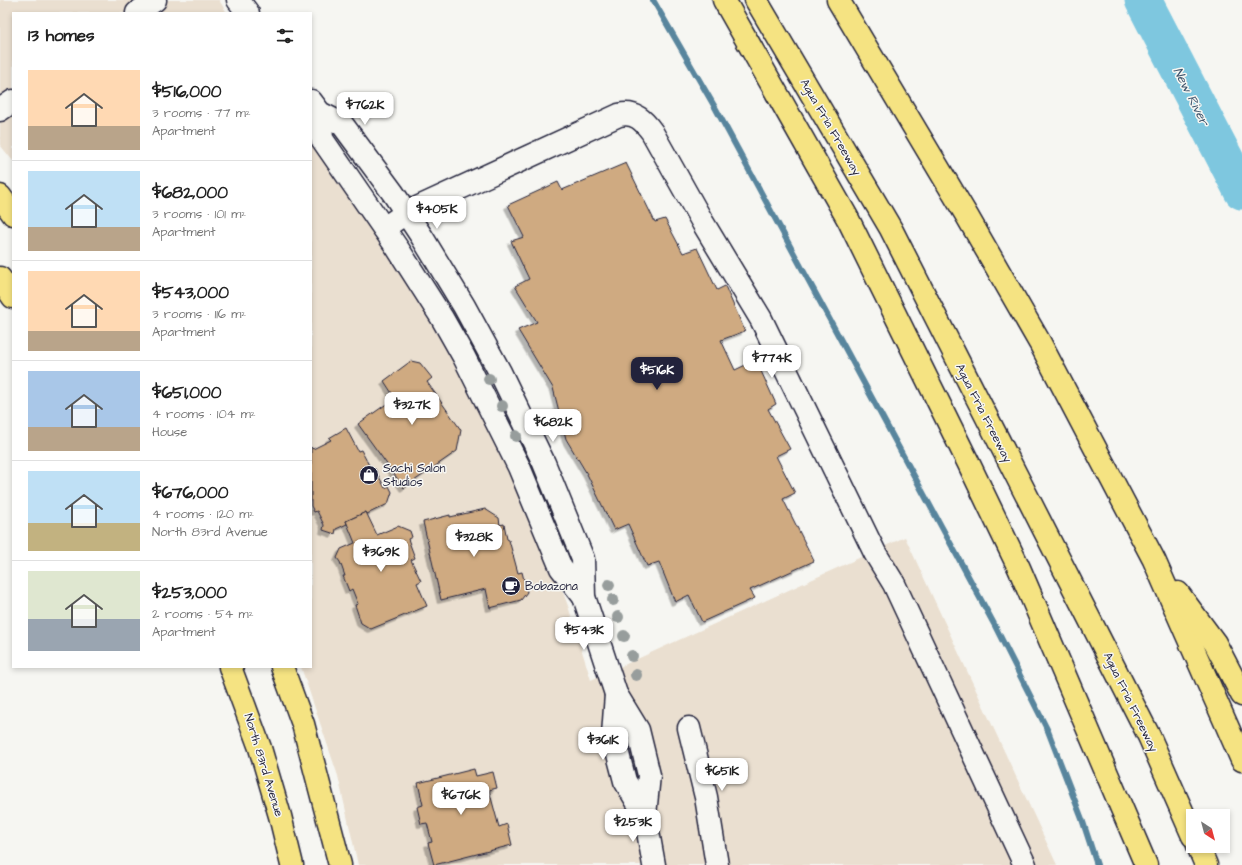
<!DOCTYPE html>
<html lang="en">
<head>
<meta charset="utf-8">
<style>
  :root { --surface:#fff; --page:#f2f2f2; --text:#222; --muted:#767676; --line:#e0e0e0; --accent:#22223b }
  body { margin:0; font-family:"Architects Daughter",sans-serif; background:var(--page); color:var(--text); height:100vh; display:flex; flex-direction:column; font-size:15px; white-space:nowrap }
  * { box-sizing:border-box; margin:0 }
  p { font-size:13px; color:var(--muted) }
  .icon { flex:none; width:22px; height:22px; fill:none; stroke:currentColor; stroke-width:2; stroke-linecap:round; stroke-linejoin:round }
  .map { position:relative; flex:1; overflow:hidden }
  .details { position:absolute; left:12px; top:12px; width:300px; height:656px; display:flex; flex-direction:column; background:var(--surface); border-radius:0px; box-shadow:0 2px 6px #0003 }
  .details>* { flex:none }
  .needle { width:26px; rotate:144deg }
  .fabs { position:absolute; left:1186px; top:809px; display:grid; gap:8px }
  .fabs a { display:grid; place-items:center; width:44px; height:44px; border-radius:0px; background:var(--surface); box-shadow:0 2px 6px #0003; font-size:20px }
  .price { position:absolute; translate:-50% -34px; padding:0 9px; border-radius:8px; background:#fff; color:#222; font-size:13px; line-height:26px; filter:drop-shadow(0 1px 2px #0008) }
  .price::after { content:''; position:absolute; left:50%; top:24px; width:12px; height:9px; margin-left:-6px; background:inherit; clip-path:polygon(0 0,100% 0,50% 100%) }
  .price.on { background:var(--accent); color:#fff }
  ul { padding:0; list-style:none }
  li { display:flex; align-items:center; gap:12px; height:100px; padding:0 16px }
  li+li { border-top:1px solid var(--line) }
  li span { display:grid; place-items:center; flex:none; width:112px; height:80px; border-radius:0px; color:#555 }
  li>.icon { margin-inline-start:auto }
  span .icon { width:48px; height:48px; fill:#fffc; stroke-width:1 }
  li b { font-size:17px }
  h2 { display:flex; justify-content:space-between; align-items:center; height:48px; padding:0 16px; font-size:17px }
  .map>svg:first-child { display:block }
  .built { fill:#eadfd0 }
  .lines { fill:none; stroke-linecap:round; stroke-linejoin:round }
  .stream { stroke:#59859d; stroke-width:6 }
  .river { stroke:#7ec7df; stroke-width:37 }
  .building { fill:#cfaa81; stroke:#22223b; filter:url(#shadow) }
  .tertiary-casing { stroke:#22223b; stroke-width:25 }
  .primary-casing { stroke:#22223b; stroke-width:25 }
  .motorway-casing { stroke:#22223b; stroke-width:25 }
  .tertiary { stroke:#f6f6f2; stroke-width:22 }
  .primary { stroke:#f5e382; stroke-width:22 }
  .motorway { stroke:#f5e382; stroke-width:22 }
  .tree { fill:#979d9c }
  .labels { text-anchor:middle; stroke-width:3; stroke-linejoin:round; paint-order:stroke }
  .street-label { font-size:12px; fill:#22223b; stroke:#f6f6f2 }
  .poi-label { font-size:12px; fill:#22223b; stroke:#f6f6f2; text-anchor:start }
  .water-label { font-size:13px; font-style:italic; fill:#3e546c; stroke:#f6f6f2 }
</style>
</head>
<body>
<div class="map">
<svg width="1242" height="865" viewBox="0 0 1242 865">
  <defs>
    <filter id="shadow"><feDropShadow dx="-3.5" dy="3.5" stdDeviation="0" flood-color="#0004"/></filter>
  </defs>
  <rect width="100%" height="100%" fill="#f6f6f2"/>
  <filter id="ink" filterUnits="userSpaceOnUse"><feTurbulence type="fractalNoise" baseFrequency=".025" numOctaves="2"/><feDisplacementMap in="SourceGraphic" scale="8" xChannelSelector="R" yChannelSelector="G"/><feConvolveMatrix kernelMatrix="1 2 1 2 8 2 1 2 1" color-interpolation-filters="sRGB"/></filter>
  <g filter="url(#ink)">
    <!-- built -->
    <g class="built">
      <polygon points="0,0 219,0 227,13 13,13 13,161 0,145"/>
      <polygon points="311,131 422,293 543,537 568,606 591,680 905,537 1057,865 358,865 338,776 301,667 311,667"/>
    </g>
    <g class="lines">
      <!-- stream -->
      <polyline class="stream" points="653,0 716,109 994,624 1048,731 1082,819 1097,865"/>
      <!-- river -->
      <polyline class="river" points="1143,0 1242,191"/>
    </g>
    <!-- building -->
    <g class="building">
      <polygon points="626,163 655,222 665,219 683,253 697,248 717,290 725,286 745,331 721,340 735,370 756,360 776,404 768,409 790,449 776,456 795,493 783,499 814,561 750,590 755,598 702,622 689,595 675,602 659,562 647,566 628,524 614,530 587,474 566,439 553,388 518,330 537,322 515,286 529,279 511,241 524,237 508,205 558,182 562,190"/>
      <polygon points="411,361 420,363 432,378 427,382 461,430 457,451 404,488 358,424 395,398 384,381"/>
      <polygon points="346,428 358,451 361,450 372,471 375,469 385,488 389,486 392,492 388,504 367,514 366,512 346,521 347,524 336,529 335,534 323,530 324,525 317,511 314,512 311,506 311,447 313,449 331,440 329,438"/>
      <polygon points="485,509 499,518 500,525 504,524 507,539 509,540 518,573 522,572 527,592 521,600 490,608 486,589 441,600 423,522 450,515 450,517"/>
      <polygon points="366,512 377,535 398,526 410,531 412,537 408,539 415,558 411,560 421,581 417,583 427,606 371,629 361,623 355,605 358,604 352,589 349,591 343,576 345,576 340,562 337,558 341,549 355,543 346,521"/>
      <polygon points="474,769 476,776 493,772 497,788 489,790 499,827 507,824 512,845 434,865 428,843 432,842 427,823 421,824 417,807 423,805 418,783"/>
    </g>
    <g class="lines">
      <defs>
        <g id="tertiary">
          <polyline points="238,0 248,13"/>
          <polyline points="137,13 155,0"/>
          <polyline points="311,101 320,113 342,124 393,193 422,237 464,306 500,372 544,463 583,559 584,597 616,694 638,730 649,775 645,815 654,865"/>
          <polyline points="0,110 13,101"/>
          <polyline points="320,113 322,139 398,249 442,318 464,357 519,467 561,568 584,597"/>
          <path d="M384 228 406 213 619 115C635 111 644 121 652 132L703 223 761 319 875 553 894 584 1025 865"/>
          <polyline points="616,694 613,735 625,781 645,815"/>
          <polyline points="689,728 706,797 717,865"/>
        </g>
        <g id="primary">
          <polyline points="0,196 13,214"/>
          <polyline points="0,278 13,297"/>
          <polyline points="230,667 260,748 280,816 292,865"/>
          <polyline points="282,667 303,724 340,865"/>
        </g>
        <g id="motorway">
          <polyline points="724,0 848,219 968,462 1019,568 1146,865"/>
          <polyline points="756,0 891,229 1149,736 1193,836"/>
          <polyline points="838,0 967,216 1040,343 1154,560 1242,760"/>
          <polyline points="1178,593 1215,643 1242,695"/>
          <polyline points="1198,846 1206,865"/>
        </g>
      </defs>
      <!-- tertiary casing -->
      <use href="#tertiary" class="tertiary-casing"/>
      <!-- primary casing -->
      <use href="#primary" class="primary-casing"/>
      <!-- motorway casing -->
      <use href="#motorway" class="motorway-casing"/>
      <!-- tertiary -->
      <use href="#tertiary" class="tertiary"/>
      <!-- primary -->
      <use href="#primary" class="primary"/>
      <!-- motorway -->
      <use href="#motorway" class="motorway"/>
    </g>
    <!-- trees -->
    <g class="tree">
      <circle cx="489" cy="379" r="6"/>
      <circle cx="502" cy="406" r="6"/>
      <circle cx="516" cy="436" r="6"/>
      <circle cx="609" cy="585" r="6"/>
      <circle cx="613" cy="600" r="6"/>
      <circle cx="618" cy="617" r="6"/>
      <circle cx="624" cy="636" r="6"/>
      <circle cx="632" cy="656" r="6"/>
      <circle cx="636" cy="675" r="6"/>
    </g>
  </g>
  <!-- icons -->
  <defs>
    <symbol id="shop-disc" viewBox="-11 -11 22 22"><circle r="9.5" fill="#22223b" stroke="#f6f6f2"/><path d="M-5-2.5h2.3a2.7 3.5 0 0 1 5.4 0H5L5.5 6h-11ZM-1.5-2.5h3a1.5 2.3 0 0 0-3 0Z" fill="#fff"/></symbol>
    <symbol id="cafe-disc" viewBox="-11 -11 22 22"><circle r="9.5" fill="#22223b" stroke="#f6f6f2"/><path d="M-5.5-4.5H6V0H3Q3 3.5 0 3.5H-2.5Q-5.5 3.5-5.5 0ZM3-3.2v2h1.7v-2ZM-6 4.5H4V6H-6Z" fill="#fff"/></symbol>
  </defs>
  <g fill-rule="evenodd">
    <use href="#shop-disc" x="358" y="464" width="22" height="22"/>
    <use href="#cafe-disc" x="500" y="575" width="22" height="22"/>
  </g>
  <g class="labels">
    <!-- street labels -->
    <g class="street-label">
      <text transform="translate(831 127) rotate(60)" y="4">Agua Fria Freeway</text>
      <text transform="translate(984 413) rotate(63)" y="4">Agua Fria Freeway</text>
      <text transform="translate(1131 702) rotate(64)" y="4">Agua Fria Freeway</text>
      <text transform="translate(264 765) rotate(73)" y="4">North 83rd Avenue</text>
    </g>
    <!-- poi labels -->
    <g class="poi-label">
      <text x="383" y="472">Sachi Salon<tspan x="383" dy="14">Studios</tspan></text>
      <text x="525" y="590">Bobazona</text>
    </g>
    <!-- water labels -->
    <g class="water-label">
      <text transform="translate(1192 96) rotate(63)" y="5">New River</text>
    </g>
  </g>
</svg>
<div class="fabs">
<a><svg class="needle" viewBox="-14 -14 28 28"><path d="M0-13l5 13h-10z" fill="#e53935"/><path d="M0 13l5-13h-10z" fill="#767676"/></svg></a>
</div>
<b class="price" style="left:365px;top:126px">$762K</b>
<b class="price" style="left:437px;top:230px">$405K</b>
<b class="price" style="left:772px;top:379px">$774K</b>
<b class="price on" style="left:657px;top:391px">$516K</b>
<b class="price" style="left:412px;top:426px">$327K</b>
<b class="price" style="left:553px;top:443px">$682K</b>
<b class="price" style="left:474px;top:558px">$328K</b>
<b class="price" style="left:381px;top:573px">$369K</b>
<b class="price" style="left:584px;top:651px">$543K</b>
<b class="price" style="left:603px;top:761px">$361K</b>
<b class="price" style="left:722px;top:792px">$651K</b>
<b class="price" style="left:461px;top:816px">$676K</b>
<b class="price" style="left:633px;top:843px">$253K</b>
<section class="details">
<h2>13 homes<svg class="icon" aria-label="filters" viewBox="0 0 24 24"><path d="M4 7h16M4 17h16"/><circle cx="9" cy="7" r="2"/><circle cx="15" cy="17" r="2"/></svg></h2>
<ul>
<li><span style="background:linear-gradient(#ffd9b3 70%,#b9a48a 0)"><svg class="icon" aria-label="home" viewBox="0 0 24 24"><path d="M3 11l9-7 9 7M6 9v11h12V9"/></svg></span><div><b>$516,000</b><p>3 rooms · 77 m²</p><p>Apartment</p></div></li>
<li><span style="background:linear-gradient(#bfe0f5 70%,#b9a48a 0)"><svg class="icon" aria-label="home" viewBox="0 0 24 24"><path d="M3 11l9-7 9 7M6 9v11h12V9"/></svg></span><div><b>$682,000</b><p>3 rooms · 101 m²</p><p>Apartment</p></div></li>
<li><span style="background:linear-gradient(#ffd9b3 75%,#b9a48a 0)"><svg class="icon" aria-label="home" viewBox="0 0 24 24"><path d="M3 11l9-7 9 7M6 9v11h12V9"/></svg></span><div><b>$543,000</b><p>3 rooms · 116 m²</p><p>Apartment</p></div></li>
<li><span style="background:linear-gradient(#a9c7e8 70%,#b9a48a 0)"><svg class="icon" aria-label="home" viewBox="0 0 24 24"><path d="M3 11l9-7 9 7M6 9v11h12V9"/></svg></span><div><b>$651,000</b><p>4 rooms · 104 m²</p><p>House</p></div></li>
<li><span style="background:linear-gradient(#bfe0f5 65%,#c2b280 0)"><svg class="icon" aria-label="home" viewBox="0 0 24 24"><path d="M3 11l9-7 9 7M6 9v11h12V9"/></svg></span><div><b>$676,000</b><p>4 rooms · 120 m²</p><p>North 83rd Avenue</p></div></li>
<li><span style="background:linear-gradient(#dfe7d0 60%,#9aa5b1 0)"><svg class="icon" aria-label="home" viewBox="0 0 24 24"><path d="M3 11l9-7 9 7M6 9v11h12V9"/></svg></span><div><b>$253,000</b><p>2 rooms · 54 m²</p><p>Apartment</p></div></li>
</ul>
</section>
</div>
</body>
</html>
